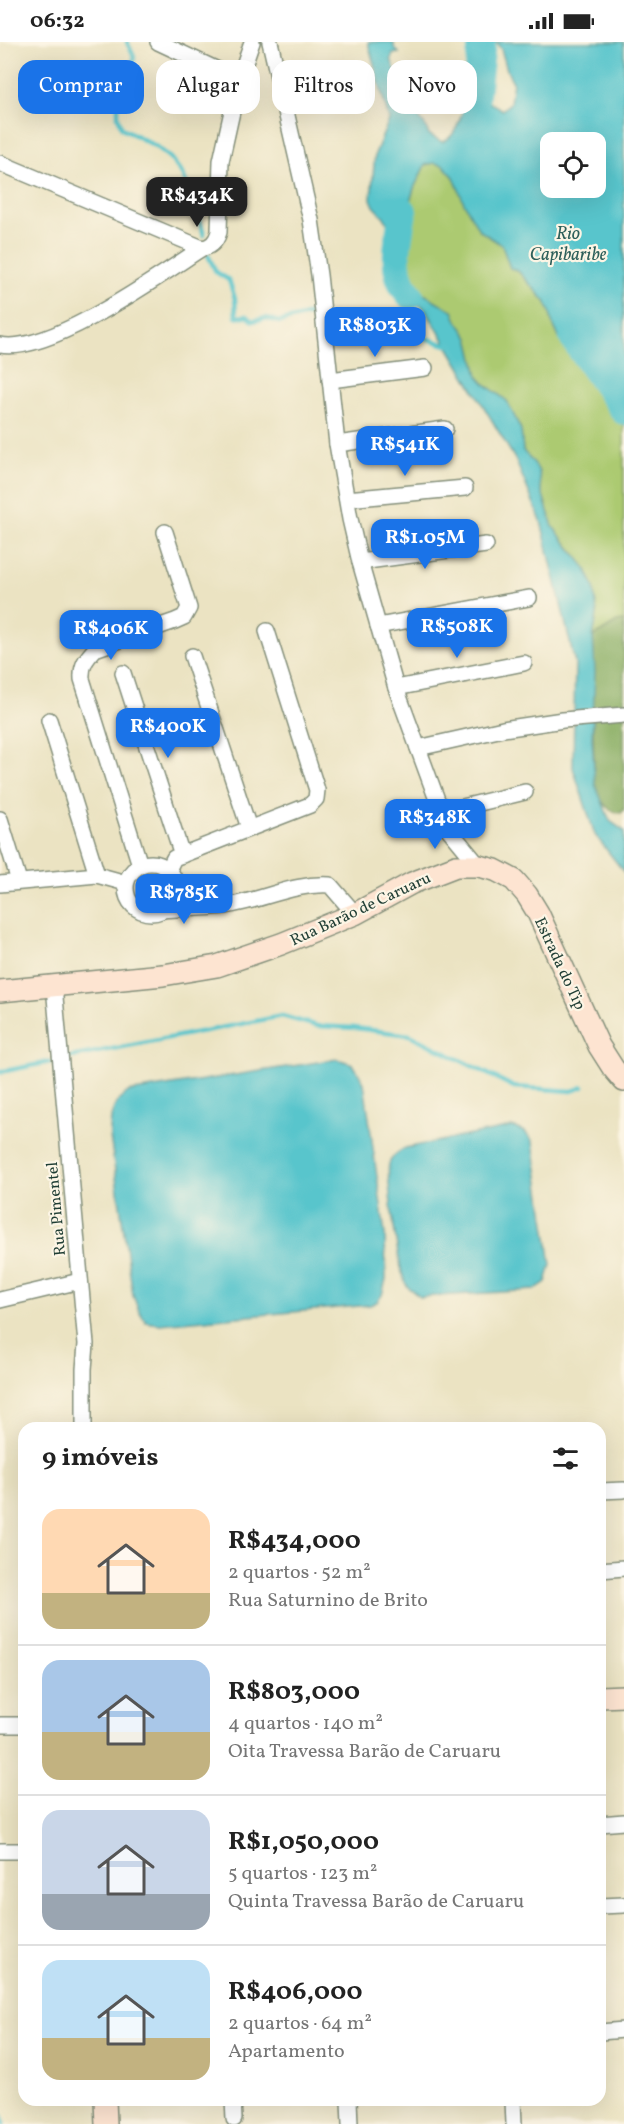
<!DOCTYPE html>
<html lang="pt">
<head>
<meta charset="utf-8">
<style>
  :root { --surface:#fff; --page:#f6f6f6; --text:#222; --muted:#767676; --line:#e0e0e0; --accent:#1a73e8 }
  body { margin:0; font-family:Vollkorn,serif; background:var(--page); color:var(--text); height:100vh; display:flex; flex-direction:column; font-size:22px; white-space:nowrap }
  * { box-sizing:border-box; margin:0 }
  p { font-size:20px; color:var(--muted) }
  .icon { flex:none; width:33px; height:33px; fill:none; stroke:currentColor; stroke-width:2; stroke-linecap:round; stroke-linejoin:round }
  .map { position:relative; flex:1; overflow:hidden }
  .drawer { position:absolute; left:18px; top:1380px; width:588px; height:684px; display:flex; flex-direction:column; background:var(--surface); border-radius:18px; box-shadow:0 6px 24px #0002 }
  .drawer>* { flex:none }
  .hud { position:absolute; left:18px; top:18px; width:588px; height:54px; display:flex; gap:12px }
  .tools { position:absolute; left:540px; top:90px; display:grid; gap:12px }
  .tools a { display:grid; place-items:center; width:66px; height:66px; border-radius:12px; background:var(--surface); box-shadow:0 6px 24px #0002; font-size:30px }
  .price { position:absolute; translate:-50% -51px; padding:0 14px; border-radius:12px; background:var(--accent); color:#fff; font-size:20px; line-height:39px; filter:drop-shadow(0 2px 3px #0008) }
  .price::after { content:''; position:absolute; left:50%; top:36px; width:18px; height:14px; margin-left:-9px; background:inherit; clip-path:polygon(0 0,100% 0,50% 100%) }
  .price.on { background:#222; color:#fff }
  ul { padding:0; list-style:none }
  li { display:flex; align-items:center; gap:18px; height:150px; padding:0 24px }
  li+li { border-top:2px solid var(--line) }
  li span { display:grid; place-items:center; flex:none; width:168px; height:120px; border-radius:18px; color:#555 }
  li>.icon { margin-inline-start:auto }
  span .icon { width:72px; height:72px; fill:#fffc; stroke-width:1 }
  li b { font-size:26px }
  h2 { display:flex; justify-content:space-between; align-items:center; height:72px; padding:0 24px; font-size:26px }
  .tag { padding:0 21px; border-radius:18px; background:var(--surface); box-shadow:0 6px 24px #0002; font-size:21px; line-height:54px }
  .tag.on { background:var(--accent); color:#fff }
  .status { display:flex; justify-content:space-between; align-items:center; height:42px; padding:0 30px; background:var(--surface); direction:ltr }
  .status svg { height:16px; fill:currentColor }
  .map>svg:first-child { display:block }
  .green { fill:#acca71; stroke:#668452; stroke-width:1.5 }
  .forest { fill:#89ae63; stroke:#54764c; stroke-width:1.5 }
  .water { fill:#58c5cc; stroke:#3c8180; stroke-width:1.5; fill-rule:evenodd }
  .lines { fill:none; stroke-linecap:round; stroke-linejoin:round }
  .stream { stroke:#58c5cc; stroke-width:4.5 }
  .river { stroke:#58c5cc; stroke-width:28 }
  .street-casing { stroke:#85907b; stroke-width:18 }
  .secondary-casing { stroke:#85907b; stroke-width:24 }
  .street { stroke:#fff; stroke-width:15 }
  .secondary { stroke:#fde4d1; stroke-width:21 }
  .labels { text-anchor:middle; stroke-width:4.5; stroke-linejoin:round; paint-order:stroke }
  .street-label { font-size:16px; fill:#1f3d34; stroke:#fcf5e5 }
  .water-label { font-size:18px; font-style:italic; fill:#2d5f5a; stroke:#fcf5e5 }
</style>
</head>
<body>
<div class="status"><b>06:32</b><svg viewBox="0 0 49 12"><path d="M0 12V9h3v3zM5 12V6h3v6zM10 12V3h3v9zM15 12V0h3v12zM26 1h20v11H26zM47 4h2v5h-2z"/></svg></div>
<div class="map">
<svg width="624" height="2082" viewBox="0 0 624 2082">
  <rect width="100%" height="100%" fill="#fcf5e5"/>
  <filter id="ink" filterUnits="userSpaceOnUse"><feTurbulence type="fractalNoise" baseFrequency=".0167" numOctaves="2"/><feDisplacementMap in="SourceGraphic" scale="12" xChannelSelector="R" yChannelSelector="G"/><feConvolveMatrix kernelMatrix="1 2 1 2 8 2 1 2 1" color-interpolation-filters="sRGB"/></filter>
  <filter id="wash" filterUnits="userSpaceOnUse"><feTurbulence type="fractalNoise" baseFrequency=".008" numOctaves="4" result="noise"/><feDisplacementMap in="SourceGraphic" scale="24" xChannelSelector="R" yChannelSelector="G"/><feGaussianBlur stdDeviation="1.35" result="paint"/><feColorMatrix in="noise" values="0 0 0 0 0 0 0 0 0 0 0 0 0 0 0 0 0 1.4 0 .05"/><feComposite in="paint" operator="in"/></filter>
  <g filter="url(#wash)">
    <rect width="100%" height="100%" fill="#ebe3c2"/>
    <!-- green -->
    <polygon class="green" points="434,121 443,123 454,135 464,161 479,188 502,203 510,226 518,229 545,259 550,270 552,280 559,295 565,301 569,313 592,331 598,321 613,343 619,347 622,371 624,375 624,579 617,580 593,595 597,572 575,512 553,485 541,447 539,430 534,421 523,409 521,388 507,359 486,343 478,335 469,296 457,279 453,269 422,251 413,237 408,225 405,194 409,163 414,146 425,123"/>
    <!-- forest -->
    <path class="forest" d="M624 579V768L621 771C607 770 599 757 595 743 593 735 594 724 594 715 591 675 596 635 593 595L617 580Z"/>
    <!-- water -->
    <g class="water">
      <path d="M368 0H394V6L399 11 393 12 391 17 396 30 402 34V41L416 59 414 69 427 86 428 92 442 100C457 94 459 78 464 65 479 57 489 58 502 68L510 61 513 40 508 31 501 7 496 0H624V375L622 371 619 347 613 343 598 322 592 331 569 313 565 301 559 295 552 280 550 270 545 259 518 229 510 226 502 203 479 188 464 161 454 135 443 123 434 121 425 123 414 146 409 163 405 194 408 225 413 237 422 251 453 269 457 279 469 296 478 334 486 343 507 359 521 388 523 409 534 421 539 430 541 447 553 485 585 525 594 545 597 572 593 595 595 630 592 696 595 742 610 779 624 789V830L595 793 573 726 575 621 541 479 515 417 447 303 425 267 403 250 395 225 398 213V202L384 175 374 164 371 157 375 112 389 78ZM550 100H596V146H550Z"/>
      <polygon points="471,0 487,0 484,13 476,13 474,18"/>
      <path d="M337 1017 353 1022 364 1041 385 1192 386 1237 382 1253 377 1260 370 1263 160 1282 146 1280 138 1267 133 1253 110 1094C110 1074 111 1063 128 1050Z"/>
      <path d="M512 1085 525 1090 533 1100 551 1223 546 1240 534 1248 420 1255C415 1251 409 1247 406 1242 399 1231 386 1136 389 1122 391 1114 399 1110 405 1106Z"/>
    </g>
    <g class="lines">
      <!-- stream -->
      <g class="stream">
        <polyline points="127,0 134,15 132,26 125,31 118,43 118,75 122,86 155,104 170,116 181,130 192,153 204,193"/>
        <polyline points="208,213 216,230 229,238 235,257 236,275 247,274 253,279 266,276 279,280 311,272"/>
        <polyline points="337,290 341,293 403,289 447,303 452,302"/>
        <polyline points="71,1015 282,974 317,984 355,986 410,993 514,1045 572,1049 583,1045"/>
        <polyline points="0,1030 50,1020"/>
        <polyline points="0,2073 4,2082"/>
      </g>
      <!-- river -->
      <g class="river">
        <polyline points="481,99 475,62 482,0"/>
        <path d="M403 169C399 199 388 229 410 253"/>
        <polyline points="573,296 624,369"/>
      </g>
    </g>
  </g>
  <g filter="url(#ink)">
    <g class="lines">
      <defs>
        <g id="street">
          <polyline points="158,0 239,38"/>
          <polyline points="270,0 311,178 319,233 337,402 350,477 360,520 396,646 447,785 479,824"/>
          <path d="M0 121 202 206C211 205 216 200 219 190L221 119 239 38 252 0"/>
          <path d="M0 303C49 313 159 234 202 206"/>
          <polyline points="330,338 425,326"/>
          <polyline points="337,402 445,387"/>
          <polyline points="347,457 465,446"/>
          <polyline points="360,520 486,503"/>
          <polyline points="378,584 529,556"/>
          <polyline points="192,614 249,786"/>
          <polyline points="123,631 182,813"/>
          <polyline points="396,646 524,621"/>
          <polyline points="49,678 97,833"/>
          <polyline points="418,706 503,687 563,678 624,673"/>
          <polyline points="442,770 525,750"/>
          <polyline points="0,777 19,839"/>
          <circle cx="151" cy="846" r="25"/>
          <path d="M140 823 82 637C81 623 86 617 95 607L175 579 184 575 189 566 165 490"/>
          <polyline points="168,828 174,816 310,763 316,757 317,748 267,589"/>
          <polyline points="0,842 97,833 126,841"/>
          <path d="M162 868C184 866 209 867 231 863 266 857 293 841 330 843L355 872"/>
          <polyline points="54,944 86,1302 84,1327 84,1386"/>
          <polyline points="0,1258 80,1239"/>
          <polyline points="600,1449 624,1448"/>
          <polyline points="600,1528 624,1526"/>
          <polyline points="0,1683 24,1683"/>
          <polyline points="600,1782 624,1780"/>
          <polyline points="0,1809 24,1809"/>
          <polyline points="600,1864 624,1863"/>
          <polyline points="600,1990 624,1988"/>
          <polyline points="233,2058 234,2077"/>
          <polyline points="349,2058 350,2082"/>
          <polyline points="513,2058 514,2082"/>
        </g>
        <g id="secondary">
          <polyline points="0,949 163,933 217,924 281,902 355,872 412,841 456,824 479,824 495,828 514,838 527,853 538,871 599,1004 613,1026 624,1039"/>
          <polyline points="600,1655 624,1654"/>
          <polyline points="105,2058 106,2082"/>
        </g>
      </defs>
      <!-- street casing -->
      <use href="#street" class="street-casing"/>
      <!-- secondary casing -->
      <use href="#secondary" class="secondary-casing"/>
      <!-- street -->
      <use href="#street" class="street"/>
      <!-- secondary -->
      <use href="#secondary" class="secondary"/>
    </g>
  </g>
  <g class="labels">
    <!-- street labels -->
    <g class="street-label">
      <text transform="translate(360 866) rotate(-25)" y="6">Rua Barão de Caruaru</text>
      <text transform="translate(561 921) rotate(65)" y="6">Estrada do Tip</text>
      <text transform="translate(55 1167) rotate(-95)" y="6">Rua Pimentel</text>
    </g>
    <!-- water labels -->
    <g class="water-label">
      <text x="568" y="197">Rio<tspan x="568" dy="21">Capibaribe</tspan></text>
    </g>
  </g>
</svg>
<div class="tools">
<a><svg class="icon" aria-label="locate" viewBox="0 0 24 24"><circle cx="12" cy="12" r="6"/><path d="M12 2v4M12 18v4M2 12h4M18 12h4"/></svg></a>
</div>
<b class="price on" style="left:197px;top:186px">R$434K</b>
<b class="price" style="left:375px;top:316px">R$803K</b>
<b class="price" style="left:405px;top:435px">R$541K</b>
<b class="price" style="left:425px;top:528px">R$1.05M</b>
<b class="price" style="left:457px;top:617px">R$508K</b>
<b class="price" style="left:111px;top:619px">R$406K</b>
<b class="price" style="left:168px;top:717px">R$400K</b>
<b class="price" style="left:435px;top:808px">R$348K</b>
<b class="price" style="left:184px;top:883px">R$785K</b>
<div class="hud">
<a class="tag on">Comprar</a>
<a class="tag">Alugar</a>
<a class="tag">Filtros</a>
<a class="tag">Novo</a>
</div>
<section class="drawer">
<h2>9 imóveis<svg class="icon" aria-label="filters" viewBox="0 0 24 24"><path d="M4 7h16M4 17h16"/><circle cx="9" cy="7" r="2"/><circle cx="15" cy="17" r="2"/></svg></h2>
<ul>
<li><span style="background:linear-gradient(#ffd9b3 70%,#c2b280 0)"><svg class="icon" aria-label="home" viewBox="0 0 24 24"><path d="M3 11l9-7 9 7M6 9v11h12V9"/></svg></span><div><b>R$434,000</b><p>2 quartos · 52 m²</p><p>Rua Saturnino de Brito</p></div></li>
<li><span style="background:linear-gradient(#a9c7e8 60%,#c2b280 0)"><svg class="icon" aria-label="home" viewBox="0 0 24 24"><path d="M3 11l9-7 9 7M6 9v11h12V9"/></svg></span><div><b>R$803,000</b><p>4 quartos · 140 m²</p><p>Oita Travessa Barão de Caruaru</p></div></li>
<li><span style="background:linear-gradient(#c9d6e8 70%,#9aa5b1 0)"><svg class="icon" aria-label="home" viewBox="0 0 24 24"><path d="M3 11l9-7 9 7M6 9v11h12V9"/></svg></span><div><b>R$1,050,000</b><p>5 quartos · 123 m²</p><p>Quinta Travessa Barão de Caruaru</p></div></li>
<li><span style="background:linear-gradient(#bfe0f5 65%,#c2b280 0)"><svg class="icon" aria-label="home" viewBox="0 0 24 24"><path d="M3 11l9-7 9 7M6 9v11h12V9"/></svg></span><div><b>R$406,000</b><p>2 quartos · 64 m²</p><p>Apartamento</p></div></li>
</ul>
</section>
</div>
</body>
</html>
